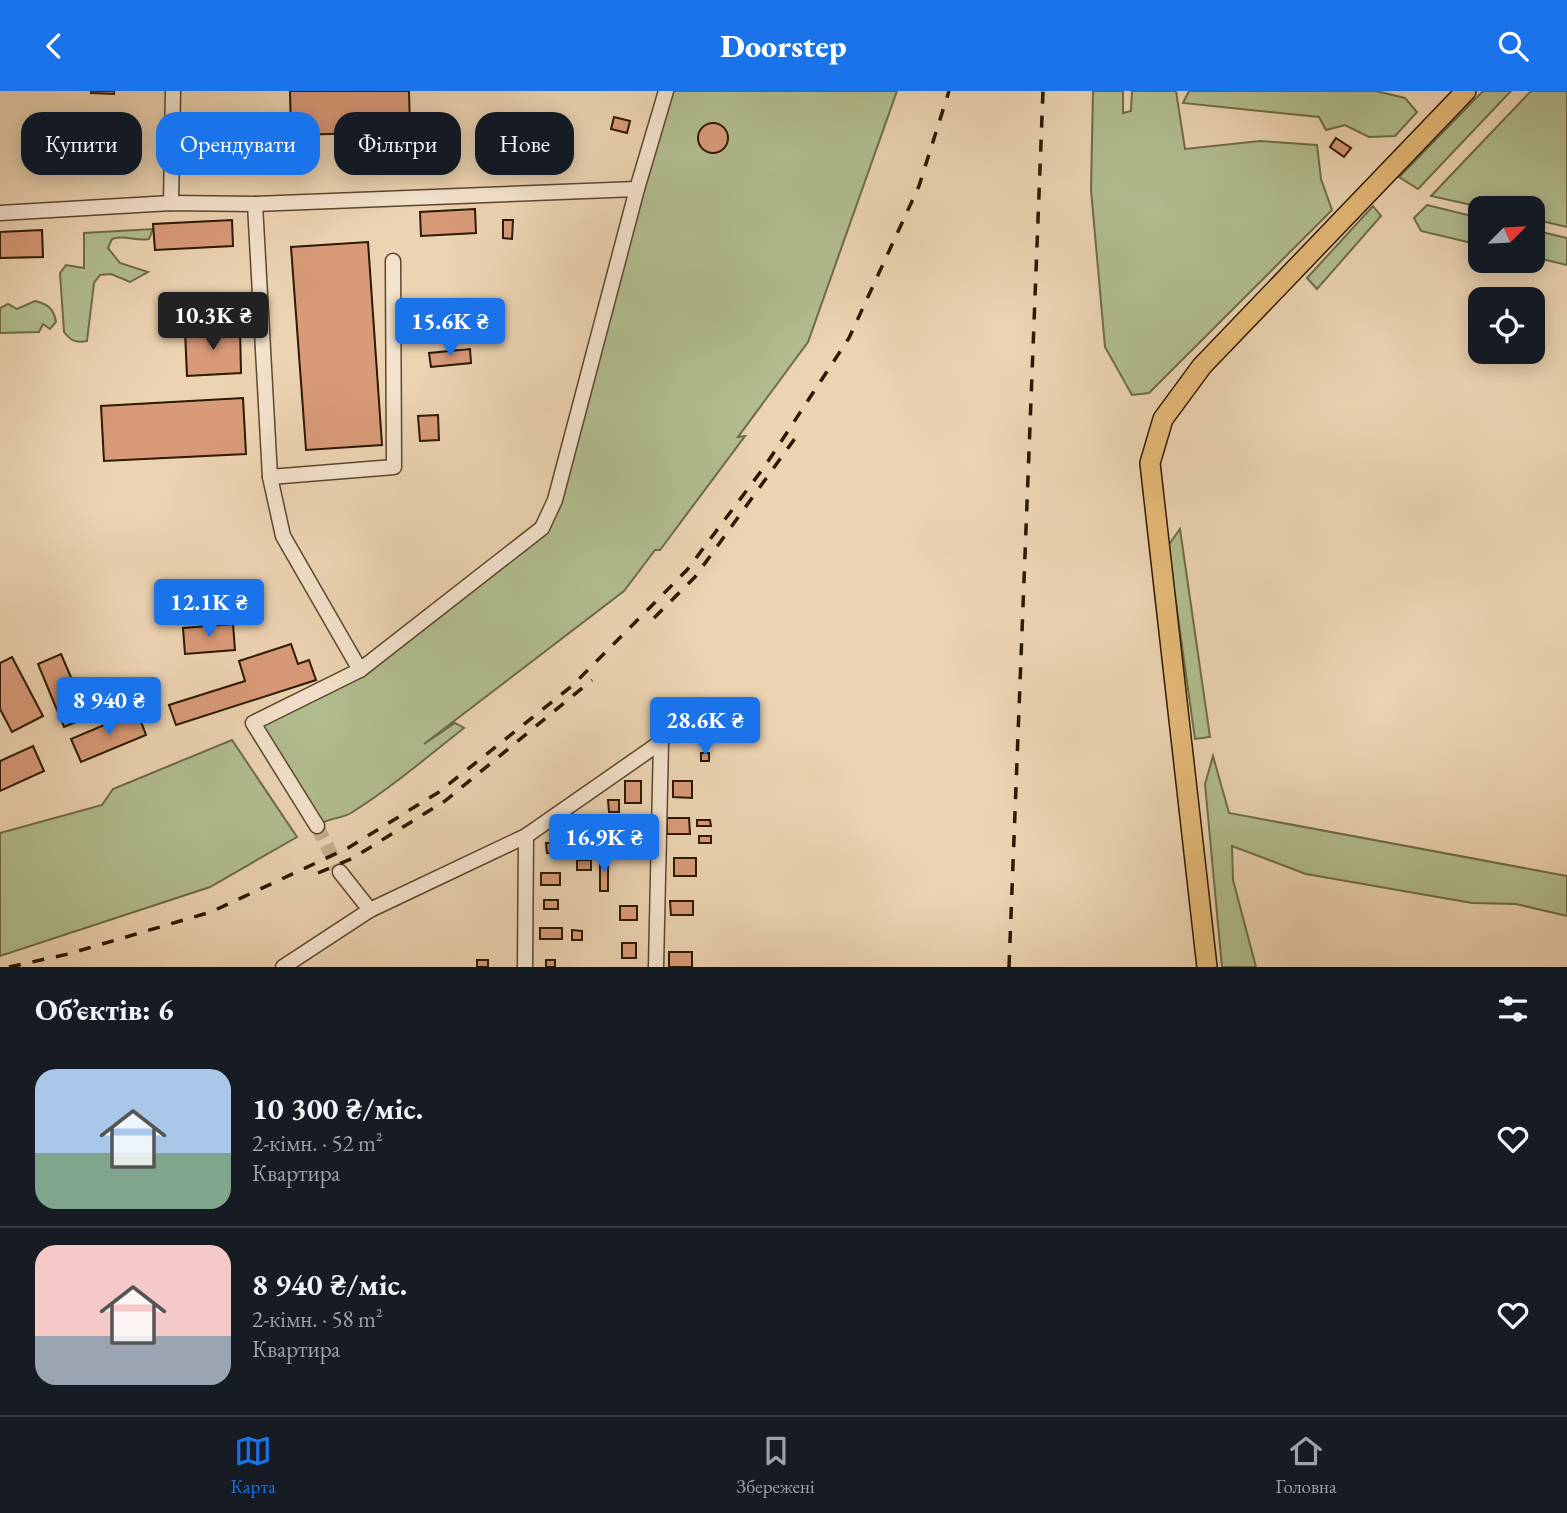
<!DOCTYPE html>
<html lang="uk">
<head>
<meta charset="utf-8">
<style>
  :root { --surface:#171b24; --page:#20242c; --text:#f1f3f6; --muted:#9ea1a6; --line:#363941; --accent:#1a73e8 }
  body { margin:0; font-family:"EB Garamond",serif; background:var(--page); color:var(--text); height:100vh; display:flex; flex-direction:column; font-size:26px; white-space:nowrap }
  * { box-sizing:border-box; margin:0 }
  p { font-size:23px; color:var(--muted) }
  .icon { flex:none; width:38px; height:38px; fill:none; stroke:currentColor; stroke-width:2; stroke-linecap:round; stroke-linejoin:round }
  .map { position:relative; height:876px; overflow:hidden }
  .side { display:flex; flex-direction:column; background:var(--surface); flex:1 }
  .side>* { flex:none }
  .banner { position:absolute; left:21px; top:21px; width:700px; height:63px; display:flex; gap:14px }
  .needle { width:46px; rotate:66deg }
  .controls { position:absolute; left:1468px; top:105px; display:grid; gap:14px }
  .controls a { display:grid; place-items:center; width:77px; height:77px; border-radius:14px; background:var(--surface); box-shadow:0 4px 18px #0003; font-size:35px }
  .price { position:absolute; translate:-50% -60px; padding:0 16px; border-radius:7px; background:var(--accent); color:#fff; font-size:23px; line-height:46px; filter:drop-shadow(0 2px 4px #0008) }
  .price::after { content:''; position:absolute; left:50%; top:42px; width:21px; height:16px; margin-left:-10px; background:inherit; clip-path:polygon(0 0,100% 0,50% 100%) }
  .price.selected { background:#222; color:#fff }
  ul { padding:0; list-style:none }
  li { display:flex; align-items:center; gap:21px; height:175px; padding:0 35px }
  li+li { border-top:2px solid var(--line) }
  li span { display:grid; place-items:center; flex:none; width:196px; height:140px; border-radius:21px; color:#555 }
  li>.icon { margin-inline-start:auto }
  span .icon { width:84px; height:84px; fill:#fffc; stroke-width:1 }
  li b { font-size:30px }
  h2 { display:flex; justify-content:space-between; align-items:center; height:84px; padding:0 35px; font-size:30px }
  .pill { padding:0 24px; border-radius:21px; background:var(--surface); box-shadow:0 4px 18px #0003; font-size:24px; line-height:63px }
  .pill.selected { background:var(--accent); color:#fff }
  header { display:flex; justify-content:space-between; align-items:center; height:91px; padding:0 35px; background:var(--accent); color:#fff; font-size:32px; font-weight:800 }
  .dock { display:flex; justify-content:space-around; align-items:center; height:98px; border-top:2px solid var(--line); background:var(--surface); font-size:19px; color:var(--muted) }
  .dock a { display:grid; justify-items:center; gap:4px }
  .dock .selected { color:var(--accent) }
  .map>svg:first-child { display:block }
  .green { fill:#b2be8f; stroke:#6f6b48; stroke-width:2 }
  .building { fill:#d99a78; stroke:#2c1801; stroke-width:2 }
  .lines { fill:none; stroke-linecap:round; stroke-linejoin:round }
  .minor-tunnel { stroke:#c6ae8e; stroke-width:14; stroke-dasharray:14 7; stroke-linecap:butt }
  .minor-casing { stroke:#5c472d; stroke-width:17 }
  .major-casing { stroke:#2c1801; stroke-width:22 }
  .minor { stroke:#f3e2cc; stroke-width:14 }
  .major { stroke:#e6ba78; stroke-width:19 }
  .rail { stroke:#2c1801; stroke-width:3.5; stroke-dasharray:12 12; stroke-linecap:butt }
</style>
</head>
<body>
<header><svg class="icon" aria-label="back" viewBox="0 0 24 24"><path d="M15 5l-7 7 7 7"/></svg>Doorstep<svg class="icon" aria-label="search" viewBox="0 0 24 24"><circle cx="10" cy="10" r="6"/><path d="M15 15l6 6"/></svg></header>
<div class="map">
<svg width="1567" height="876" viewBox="0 0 1567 876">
  <rect width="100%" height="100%" fill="#ecd3b1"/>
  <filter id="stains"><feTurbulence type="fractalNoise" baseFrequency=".00286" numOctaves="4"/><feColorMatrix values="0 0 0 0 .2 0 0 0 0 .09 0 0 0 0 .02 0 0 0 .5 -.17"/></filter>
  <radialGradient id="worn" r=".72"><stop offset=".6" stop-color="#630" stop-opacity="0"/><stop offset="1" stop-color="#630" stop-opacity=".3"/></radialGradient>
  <!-- green -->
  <g class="green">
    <path d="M666 0H897L808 251 738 346 745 345 660 459H655L624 500 424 653 455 632 464 637C427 666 391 697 351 722 339 729 328 726 317 735L253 632 360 579 542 436Z"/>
    <polygon points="1093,0 1123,0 1123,22 1131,20 1132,0 1176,0 1185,58 1260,50 1317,54 1321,88 1332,119 1149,302 1132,304 1105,256 1091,99"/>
    <polygon points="1189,0 1376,0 1405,7 1417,21 1395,45 1369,46 1345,34 1326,39 1319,26 1183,12"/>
    <polygon points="1483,0 1511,0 1418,98 1399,86"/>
    <polygon points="1531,0 1567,0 1567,136 1533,128 1533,117 1485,117 1431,105"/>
    <polygon points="1427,114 1480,127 1480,154 1421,140 1414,127"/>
    <polygon points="1373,115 1381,125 1317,198 1307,187"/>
    <path d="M153 138 149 148C135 151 125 143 112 148L108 157 120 172 148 181 130 191 111 183 100 184 94 192 87 250C76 252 71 250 64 241L60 182 66 174 84 177V142Z"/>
    <polygon points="1533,139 1567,147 1567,174 1533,166"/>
    <path d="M35 210C48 213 54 218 56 231L50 238 43 233 39 241 0 242V217L8 213 17 218Z"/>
    <polygon points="1180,438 1210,646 1195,648 1168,455"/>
    <polygon points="232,649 297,746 210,796 0,865 0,742 102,714 113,698"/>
    <polygon points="1213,665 1229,722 1567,785 1567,825 1516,813 1472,812 1306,783 1232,755 1233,789 1256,876 1222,876 1205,693"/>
  </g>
  <!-- building -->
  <g class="building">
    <polygon points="91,0 114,0 114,3 91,2"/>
    <polygon points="290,0 409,0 410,41 291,44"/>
    <polygon points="614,26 630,30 627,42 611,38"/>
    <circle cx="713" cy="47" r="15"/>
    <polygon points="1336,47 1351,57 1344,66 1330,56"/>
    <polygon points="475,118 476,142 421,145 420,121"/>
    <polygon points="232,129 233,155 155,159 153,133"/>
    <polygon points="503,129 513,129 512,148 503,147"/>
    <polygon points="42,139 43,166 0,167 0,141"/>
    <polygon points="368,151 382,354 306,359 291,156"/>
    <polygon points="467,210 467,242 446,242 446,211"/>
    <rect x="417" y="232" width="11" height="17"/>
    <polygon points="240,238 241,282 187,285 185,240"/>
    <polygon points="470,258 471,272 431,276 429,262"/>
    <polygon points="243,307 246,363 104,370 101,315"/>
    <polygon points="438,324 439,349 420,350 418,325"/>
    <polygon points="233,533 235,559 185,563 183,537"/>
    <polygon points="291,553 298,573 309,569 316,589 176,634 169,614 245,590 239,570"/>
    <polygon points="61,563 88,626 64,636 38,573"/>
    <polygon points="12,566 43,625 12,641 0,618 0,572"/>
    <polygon points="137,620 146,644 81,671 71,648"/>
    <polygon points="33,655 44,680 0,700 0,670"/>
    <rect x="701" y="662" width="8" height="8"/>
    <rect x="625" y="690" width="16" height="22"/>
    <polygon points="673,690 692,690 692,707 673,706"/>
    <polygon points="608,709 619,709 619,721 609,721"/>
    <polygon points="667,727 689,727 690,743 667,743"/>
    <polygon points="697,729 710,729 711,735 697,735"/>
    <rect x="699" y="745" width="12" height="7"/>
    <rect x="624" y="749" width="15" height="12"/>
    <polygon points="546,752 563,752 563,763 547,762"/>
    <rect x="600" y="767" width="8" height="33"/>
    <rect x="674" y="767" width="22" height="18"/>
    <rect x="577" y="769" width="14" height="10"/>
    <rect x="541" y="782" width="19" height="12"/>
    <rect x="544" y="809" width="14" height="9"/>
    <polygon points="670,810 693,810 693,824 671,824"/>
    <rect x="620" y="815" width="17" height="14"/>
    <rect x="540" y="837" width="22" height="11"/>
    <polygon points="572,839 582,840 582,849 572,849"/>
    <rect x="622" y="852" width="14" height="15"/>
    <rect x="669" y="861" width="23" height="15"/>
    <rect x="477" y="869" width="11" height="7"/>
    <rect x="546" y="869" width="9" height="7"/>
  </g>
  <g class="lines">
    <!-- minor-tunnel -->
    <polyline class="minor-tunnel" points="317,735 340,781"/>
    <defs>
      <g id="minor">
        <polyline points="171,112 173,0"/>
        <polyline points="255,113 270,386 283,445 360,579"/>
        <polyline points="0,122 171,112 255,113 637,98"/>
        <polyline points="270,386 394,376 393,170"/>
        <polyline points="317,735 253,632 360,579 542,437 555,409 637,98 666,0"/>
        <polyline points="340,781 370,819 526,745 661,651"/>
        <polyline points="283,876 370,819"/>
        <polyline points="525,876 526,745"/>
        <polyline points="656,876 661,651"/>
      </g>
      <polyline id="major" points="1207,876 1150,372 1163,328 1202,275 1466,0"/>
    </defs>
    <!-- minor casing -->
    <use href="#minor" class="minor-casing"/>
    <!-- major casing -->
    <use href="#major" class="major-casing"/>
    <!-- minor -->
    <use href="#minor" class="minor"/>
    <!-- major -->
    <use href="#major" class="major"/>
    <!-- rail -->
    <g class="rail">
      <polyline points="654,527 695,486 796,346"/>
      <polyline points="318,782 353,767 445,710 592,589"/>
      <polyline points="9,876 68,863 211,821 348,757 439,701 572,595 687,479 765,375 849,247 919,95 949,0"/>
      <polyline points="1009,876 1043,0"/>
    </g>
  </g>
  <rect width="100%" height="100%" filter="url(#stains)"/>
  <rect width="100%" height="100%" fill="url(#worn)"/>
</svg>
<div class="controls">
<a><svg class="needle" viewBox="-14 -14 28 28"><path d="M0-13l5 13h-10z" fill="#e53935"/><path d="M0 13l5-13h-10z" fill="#9ea1a6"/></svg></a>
<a><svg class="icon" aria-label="locate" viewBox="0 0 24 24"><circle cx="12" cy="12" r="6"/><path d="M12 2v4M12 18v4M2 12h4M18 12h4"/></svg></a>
</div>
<b class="price selected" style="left:213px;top:261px">10.3K ₴</b>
<b class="price" style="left:450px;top:267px">15.6K ₴</b>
<b class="price" style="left:209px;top:548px">12.1K ₴</b>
<b class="price" style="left:109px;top:646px">8 940 ₴</b>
<b class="price" style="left:705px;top:666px">28.6K ₴</b>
<b class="price" style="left:604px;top:783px">16.9K ₴</b>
<div class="banner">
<a class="pill">Купити</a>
<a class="pill selected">Орендувати</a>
<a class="pill">Фільтри</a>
<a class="pill">Нове</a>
</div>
</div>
<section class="side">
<h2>Об’єктів: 6<svg class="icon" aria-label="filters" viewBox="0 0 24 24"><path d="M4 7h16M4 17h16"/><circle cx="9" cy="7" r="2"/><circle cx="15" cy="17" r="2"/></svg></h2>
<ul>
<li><span style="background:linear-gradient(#a9c7e8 60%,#7fa58c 0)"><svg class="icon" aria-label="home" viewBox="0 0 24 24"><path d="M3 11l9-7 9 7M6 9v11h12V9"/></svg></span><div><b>10 300 ₴/міс.</b><p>2-кімн. · 52 m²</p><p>Квартира</p></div><svg class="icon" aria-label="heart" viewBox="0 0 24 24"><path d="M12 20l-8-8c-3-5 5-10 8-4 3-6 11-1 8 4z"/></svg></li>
<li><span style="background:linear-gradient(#f6c9c9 65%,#9aa5b1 0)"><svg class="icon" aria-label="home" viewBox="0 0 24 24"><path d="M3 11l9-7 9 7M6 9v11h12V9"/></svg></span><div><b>8 940 ₴/міс.</b><p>2-кімн. · 58 m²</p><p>Квартира</p></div><svg class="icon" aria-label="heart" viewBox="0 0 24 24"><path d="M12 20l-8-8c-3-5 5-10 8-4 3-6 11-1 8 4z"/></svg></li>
</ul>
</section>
<nav class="dock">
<a class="selected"><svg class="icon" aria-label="map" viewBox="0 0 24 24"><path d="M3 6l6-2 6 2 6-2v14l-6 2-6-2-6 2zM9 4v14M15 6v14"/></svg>Карта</a>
<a><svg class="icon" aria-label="saved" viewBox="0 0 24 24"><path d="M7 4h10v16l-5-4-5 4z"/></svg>Збережені</a>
<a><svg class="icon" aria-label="home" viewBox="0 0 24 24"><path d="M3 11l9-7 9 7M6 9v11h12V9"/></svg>Головна</a>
</nav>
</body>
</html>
